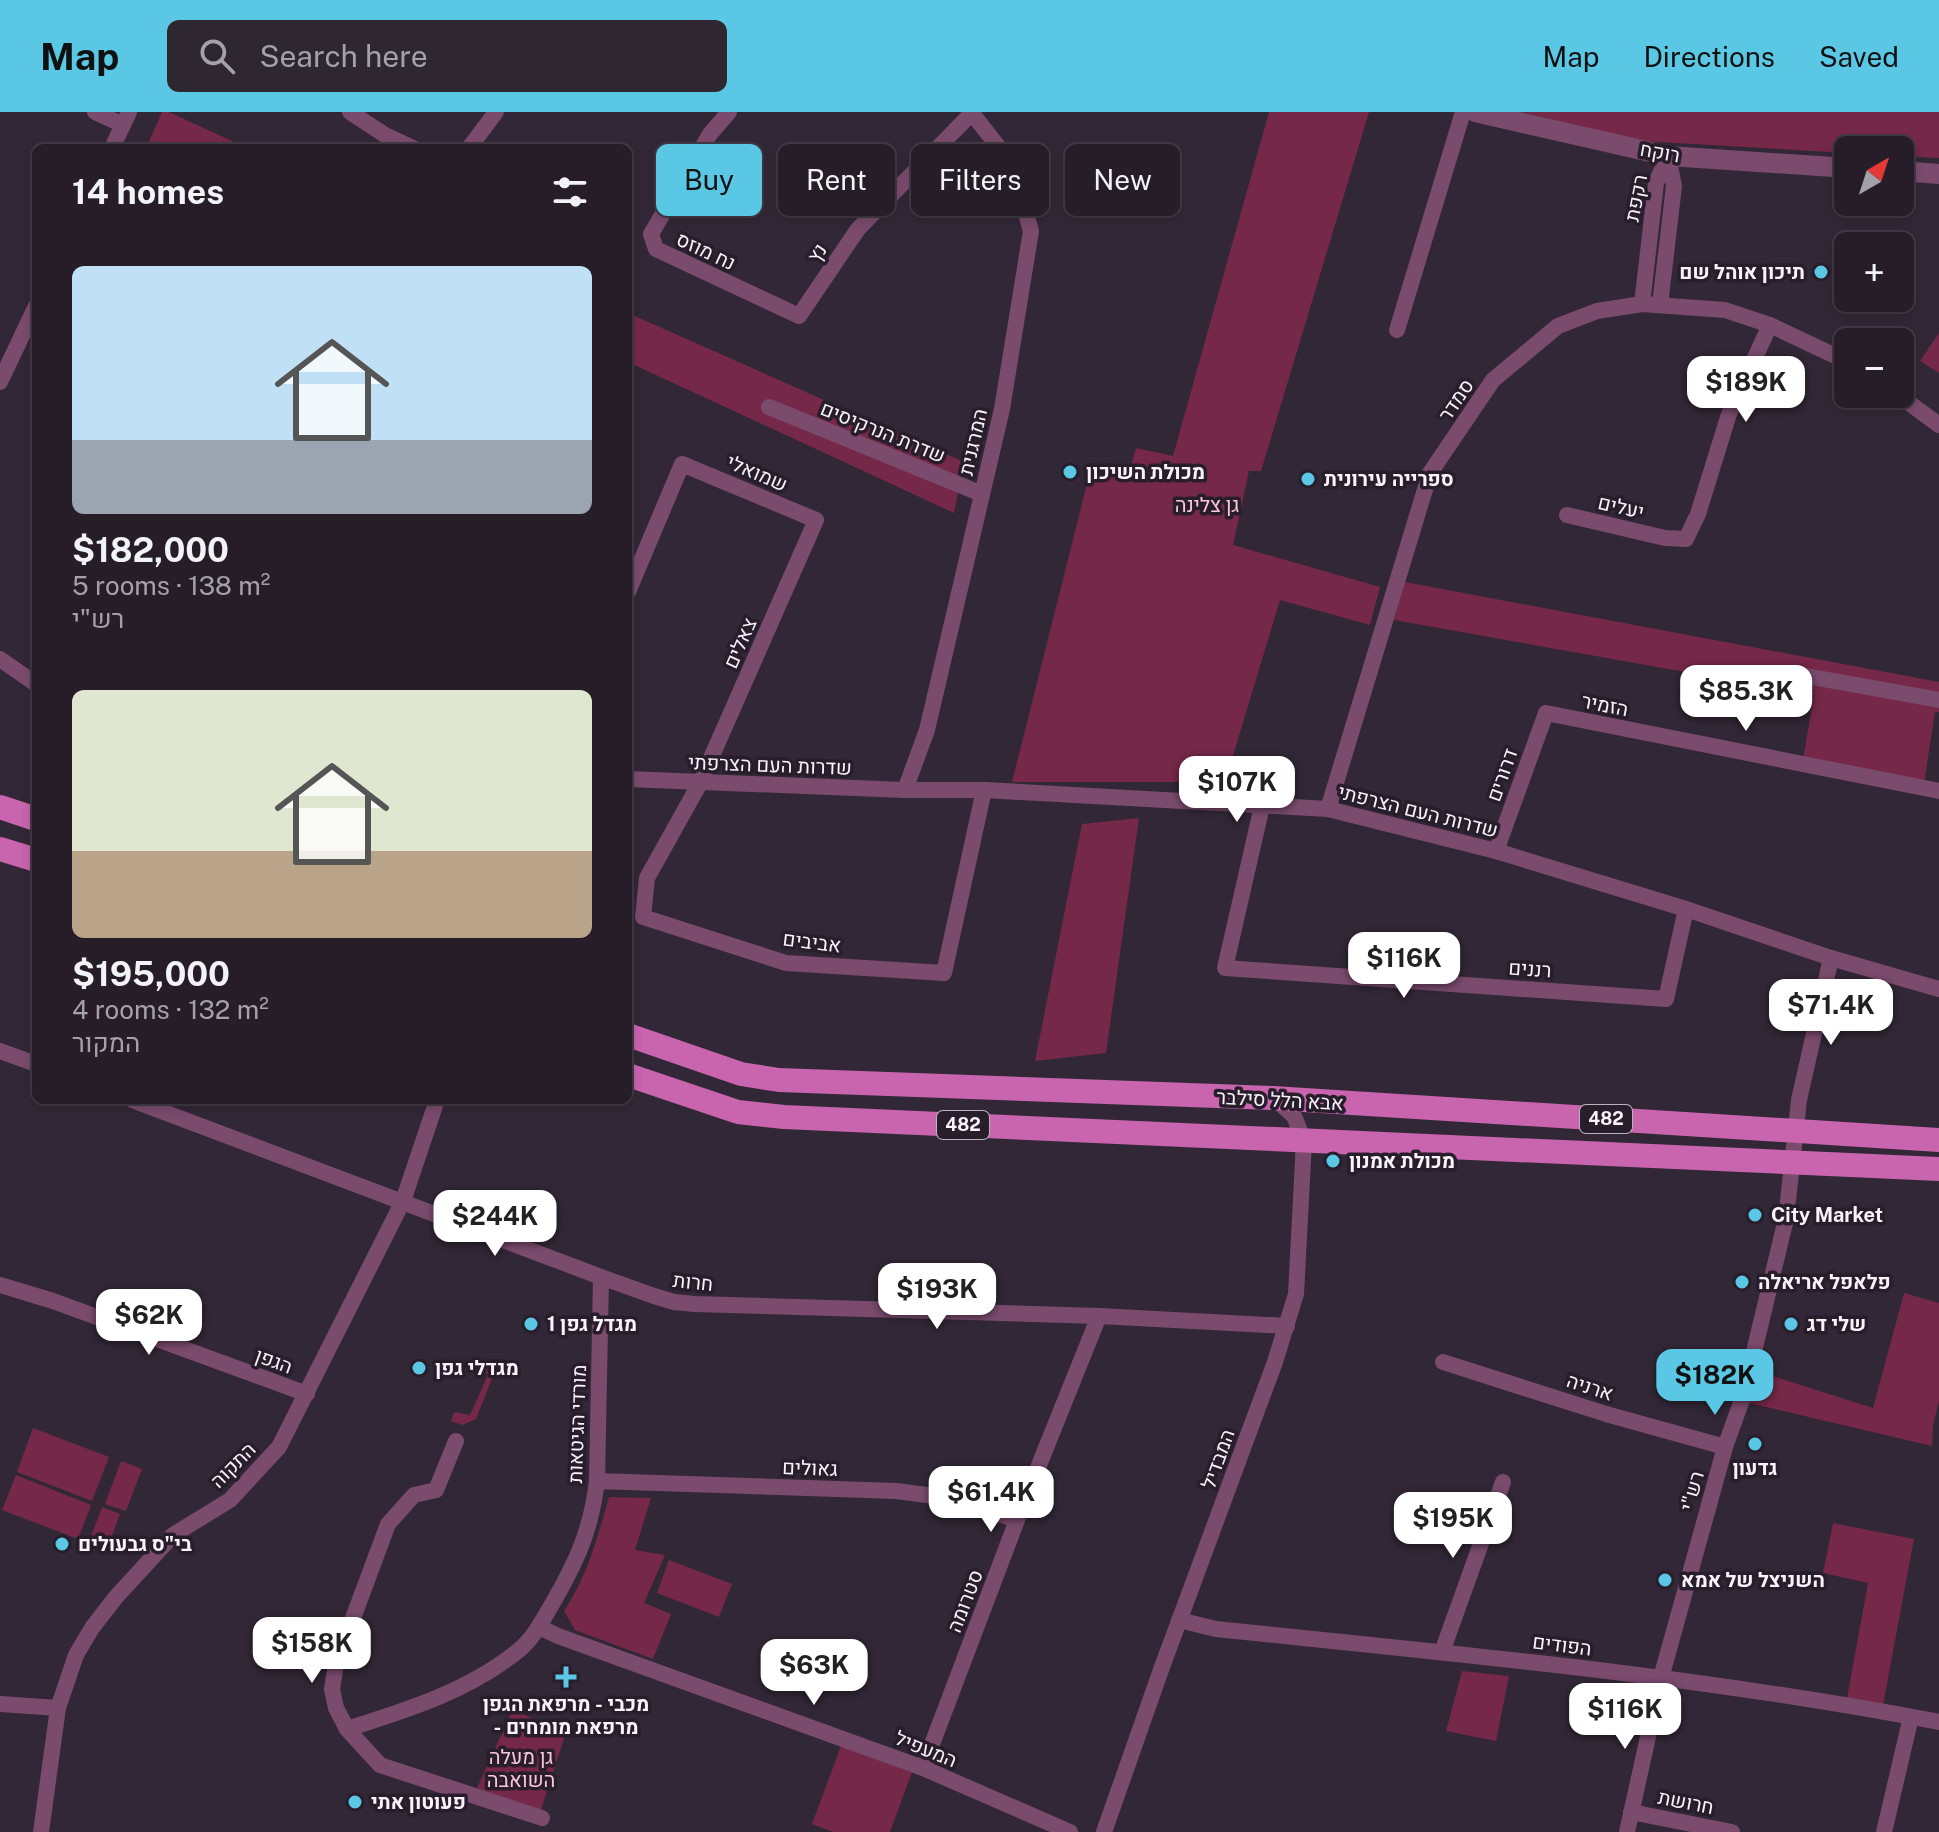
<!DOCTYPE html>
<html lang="en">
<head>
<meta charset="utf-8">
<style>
  :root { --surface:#261d28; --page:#2e2630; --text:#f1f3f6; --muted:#a4a2a8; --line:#423b45; --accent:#5ac8e5 }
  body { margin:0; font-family:"Public Sans",Heebo,sans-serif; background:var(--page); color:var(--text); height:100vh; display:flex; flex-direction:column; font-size:30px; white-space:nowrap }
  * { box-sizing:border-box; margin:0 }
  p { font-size:26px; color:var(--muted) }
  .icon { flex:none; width:44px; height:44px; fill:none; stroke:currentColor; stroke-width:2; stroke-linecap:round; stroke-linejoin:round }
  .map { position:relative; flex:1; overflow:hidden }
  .side { position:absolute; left:32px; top:32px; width:600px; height:960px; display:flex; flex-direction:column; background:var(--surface); border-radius:12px; box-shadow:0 4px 12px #0003,0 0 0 2px var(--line) }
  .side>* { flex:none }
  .guide { position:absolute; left:656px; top:32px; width:760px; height:72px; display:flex; gap:16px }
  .needle { width:52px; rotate:39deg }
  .tools { position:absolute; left:1834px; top:24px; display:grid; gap:16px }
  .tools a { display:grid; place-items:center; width:80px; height:80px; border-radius:12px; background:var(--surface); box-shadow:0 4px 12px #0003,0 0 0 2px var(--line); font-size:40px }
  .price { position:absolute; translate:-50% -68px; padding:0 18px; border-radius:16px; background:#fff; color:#222; font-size:26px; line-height:52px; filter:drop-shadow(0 2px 4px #0008) }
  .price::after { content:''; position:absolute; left:50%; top:48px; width:24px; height:18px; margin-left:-12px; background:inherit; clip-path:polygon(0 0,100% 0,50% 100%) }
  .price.active { background:var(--accent); color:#111 }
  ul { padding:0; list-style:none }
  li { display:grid; align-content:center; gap:16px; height:424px; padding:0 40px }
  li span { display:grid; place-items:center; height:248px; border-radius:12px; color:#555 }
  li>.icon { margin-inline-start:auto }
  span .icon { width:144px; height:144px; fill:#fffc; stroke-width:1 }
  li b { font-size:34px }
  h2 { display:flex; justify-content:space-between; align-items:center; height:96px; padding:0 40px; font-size:34px }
  .chip { padding:0 28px; border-radius:12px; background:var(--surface); box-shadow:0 4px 12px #0003,0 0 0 2px var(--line); font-size:28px; line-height:72px }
  .chip.active { background:var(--accent); color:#111 }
  header { display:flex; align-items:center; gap:48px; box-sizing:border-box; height:112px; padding:0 40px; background:var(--accent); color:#111 }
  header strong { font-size:38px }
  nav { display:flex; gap:44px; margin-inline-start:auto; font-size:28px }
  .search { width:560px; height:72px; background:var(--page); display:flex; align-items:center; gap:20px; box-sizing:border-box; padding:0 28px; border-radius:12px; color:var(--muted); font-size:30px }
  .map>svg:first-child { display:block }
  .green { fill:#762848 }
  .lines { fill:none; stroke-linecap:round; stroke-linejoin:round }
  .minor { stroke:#7b4b6e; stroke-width:16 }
  .tertiary { stroke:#7b4b6e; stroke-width:20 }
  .primary { stroke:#c964af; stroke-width:24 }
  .poi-dot { fill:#5ac8e5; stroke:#281d2b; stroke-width:3 }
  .labels { text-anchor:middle; stroke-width:7; stroke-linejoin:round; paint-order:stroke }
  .shield { fill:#281d2b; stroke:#bab2bd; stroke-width:2 }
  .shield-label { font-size:18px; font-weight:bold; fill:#f9f2fb }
  .street-label { font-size:20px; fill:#f9f2fb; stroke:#281d2b }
  .poi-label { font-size:20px; font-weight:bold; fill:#f9f2fb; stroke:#281d2b; text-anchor:start }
  .park-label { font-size:20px; fill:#fac7d7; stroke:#281d2b }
</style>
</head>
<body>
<header>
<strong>Map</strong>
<div class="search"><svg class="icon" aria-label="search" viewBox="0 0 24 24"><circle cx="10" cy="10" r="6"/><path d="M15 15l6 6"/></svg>Search here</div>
<nav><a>Map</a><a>Directions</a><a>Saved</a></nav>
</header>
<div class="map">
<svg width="1939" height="1720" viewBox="0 0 1939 1720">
  <rect width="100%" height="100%" fill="#322736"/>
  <!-- green -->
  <g class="green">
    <polygon points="162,0 169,0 247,36 146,36"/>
    <polygon points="1269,0 1369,0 1261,359 1249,359 1233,433 1380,475 1370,513 1280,488 1225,670 1012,670 1091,356 1128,365 1136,336 1173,344"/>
    <polygon points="1521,0 1939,0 1939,46 1900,44 1900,38 1848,38 1848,41 1641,29"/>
    <polygon points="628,201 964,350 954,401 628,250"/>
    <polygon points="1939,221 1939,261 1920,249"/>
    <polygon points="1405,470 1939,570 1939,600 1935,600 1924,671 1803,648 1814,583 1394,508"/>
    <polygon points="1139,706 1106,941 1035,949 1082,712"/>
    <polygon points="1904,1181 1939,1191 1939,1289 1933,1313 1932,1334 1745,1290 1754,1258 1873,1296"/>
    <polygon points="481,1253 495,1259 476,1307 462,1313 451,1309 454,1300 470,1303 488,1263 479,1257"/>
    <polygon points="33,1316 109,1345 92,1389 17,1360"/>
    <polygon points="121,1349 142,1357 126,1399 105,1392"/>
    <polygon points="16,1363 91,1393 78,1427 2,1398"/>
    <path d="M609 1385 651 1386 635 1438 665 1443 644 1491 671 1502 653 1547 575 1518 564 1499C587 1465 598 1424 609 1385Z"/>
    <polygon points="102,1395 120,1402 107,1437 89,1430"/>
    <polygon points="1833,1411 1914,1427 1883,1593 1847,1586 1868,1471 1823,1461"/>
    <polygon points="669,1448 732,1472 719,1505 657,1481"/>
    <polygon points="1462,1559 1509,1564 1496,1629 1446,1619"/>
    <polygon points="513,1597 565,1623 540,1701 477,1676"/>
    <polygon points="841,1634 912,1660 890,1720 833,1720 812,1712"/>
  </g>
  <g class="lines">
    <!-- minor -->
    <g class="minor">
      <polyline points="95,0 123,13"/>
      <polyline points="350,0 385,23 413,36"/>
      <polyline points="729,0 710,22 651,122 656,137 799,204 858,117 972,1"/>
      <polyline points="112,36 129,0"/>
      <polyline points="469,36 496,0"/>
      <polyline points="1642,192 1656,71 1668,44"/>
      <polyline points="1660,193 1674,74 1668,44"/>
      <polyline points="1397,218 1463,0"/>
      <polyline points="0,270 36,194"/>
      <polyline points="1897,282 1939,313"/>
      <polyline points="769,295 982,382"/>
      <polyline points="1567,403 1665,426 1686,427 1698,402 1729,302 1770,213"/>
      <polyline points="628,480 682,352 816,408 700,671 647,766 643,805 786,851 944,861 984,678"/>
      <polyline points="0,547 36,572"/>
      <polyline points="1806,564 1939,588"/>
      <polyline points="628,667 905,678 984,678 1328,697 1496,739 1686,797 1831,846 1939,877"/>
      <polyline points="905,678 927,618 1002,297 1031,119 1012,52 971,0"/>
      <polyline points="1262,694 1225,856 1666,887 1686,797"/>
      <polyline points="1328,697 1430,361 1493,268 1558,214 1597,199 1642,192 1725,198 1770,213 1848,250"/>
      <polyline points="1496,739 1546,601 1939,679"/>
      <polyline points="0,939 36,952"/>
      <polyline points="132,988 601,1165 654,1184 674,1190 695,1192 1099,1204 1287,1214"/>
      <polyline points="0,1173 53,1189 307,1282"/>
      <polyline points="1443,1250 1606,1302 1725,1335"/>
      <polyline points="456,1329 436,1378 414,1383 388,1412 336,1552 332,1577 336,1596 347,1617 380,1653 542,1706"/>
      <polyline points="597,1369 896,1379 950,1386 1017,1408"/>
      <path d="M1179 1508 1216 1517C1458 1542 1700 1564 1939 1610"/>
      <polyline points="539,1515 558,1524 923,1656 1070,1720"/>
      <polyline points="1442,1540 1503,1370"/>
      <polyline points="0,1592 58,1596"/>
      <path d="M347 1617C407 1598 469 1579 519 1538 533 1527 542 1509 551 1494 576 1451 591 1419 597 1369L601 1165"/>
      <polyline points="923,1656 1017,1408 1099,1204"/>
      <polyline points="1631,1700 1732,1720"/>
      <polyline points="41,1720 58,1596 76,1543 92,1516 116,1485 173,1423 230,1388 279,1335 403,1089 437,988"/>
      <polyline points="1104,1720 1162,1555 1275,1250 1296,1182 1304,1029 1294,1004 1274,986"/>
      <polyline points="1627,1720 1661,1566 1725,1335 1743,1285 1786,1107 1799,988 1831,846"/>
      <polyline points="1884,1720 1911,1605"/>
    </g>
    <!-- tertiary -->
    <g class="tertiary">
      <polyline points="1475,0 1668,44 1848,56"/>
      <polyline points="1900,59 1939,62"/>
    </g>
    <!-- primary -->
    <g class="primary">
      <polyline points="0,695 36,707"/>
      <polyline points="0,737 36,748"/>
      <polyline points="628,923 741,962 779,968 1273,986 1939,1028"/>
      <polyline points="628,963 738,1000 784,1005 1939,1057"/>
    </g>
  </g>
  <!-- markers -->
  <g class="poi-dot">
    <circle cx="1821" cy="160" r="8"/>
    <circle cx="1070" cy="360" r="8"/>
    <circle cx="1308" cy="367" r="8"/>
    <circle cx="1333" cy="1049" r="8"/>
    <circle cx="1755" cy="1103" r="8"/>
    <circle cx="1742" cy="1170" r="8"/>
    <circle cx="531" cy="1212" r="8"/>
    <circle cx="1791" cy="1212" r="8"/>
    <circle cx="419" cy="1256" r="8"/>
    <circle cx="1755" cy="1332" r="8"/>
    <circle cx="62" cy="1432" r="8"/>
    <circle cx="1665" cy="1468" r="8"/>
    <path d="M562 1553h8v8h8v8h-8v8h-8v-8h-8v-8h8z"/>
    <circle cx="355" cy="1690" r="8"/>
  </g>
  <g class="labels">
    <!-- shield labels -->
    <g class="shield">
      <rect x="1580" y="993" width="52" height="28" rx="6"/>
      <rect x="937" y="999" width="52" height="28" rx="6"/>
    </g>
    <g class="shield-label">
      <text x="1606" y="1013">482</text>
      <text x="963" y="1019">482</text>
    </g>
    <!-- street labels -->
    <g class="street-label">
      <text transform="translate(1660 40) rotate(10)" y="7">רוקח</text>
      <text transform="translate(1636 86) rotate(-79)" y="7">רקפת</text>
      <text transform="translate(706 139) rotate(25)" y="7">נח מוזס</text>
      <text transform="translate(817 141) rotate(-56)" y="7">נץ</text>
      <text transform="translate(1456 288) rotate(-56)" y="7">סמדר</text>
      <text transform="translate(883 320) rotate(22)" y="7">שדרת הנרקיסים</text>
      <text transform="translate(973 330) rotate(-77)" y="7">המרגנית</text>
      <text transform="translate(757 361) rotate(23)" y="7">שמואלי</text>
      <text transform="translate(1621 395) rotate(13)" y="7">יעלים</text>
      <text transform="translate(740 531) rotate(-66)" y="7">צאלים</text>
      <text transform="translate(1605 593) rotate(11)" y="7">הזמיר</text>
      <text transform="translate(770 653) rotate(2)" y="7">שדרות העם הצרפתי</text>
      <text transform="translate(1502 663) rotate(-70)" y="7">דרורים</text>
      <text transform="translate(1418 699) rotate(14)" y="7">שדרות העם הצרפתי</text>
      <text transform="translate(812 830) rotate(7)" y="7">אביבים</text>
      <text transform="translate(1530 857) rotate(4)" y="7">רננים</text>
      <text transform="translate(1280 988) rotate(3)" y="7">אבא הלל סילבר</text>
      <text transform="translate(693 1170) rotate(6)" y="7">חרות</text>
      <text transform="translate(274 1249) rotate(20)" y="7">הגפן</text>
      <text transform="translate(1590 1275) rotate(18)" y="7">ארניה</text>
      <text transform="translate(577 1312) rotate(-88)" y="7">מורדי הגיטאות</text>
      <text transform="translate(1218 1347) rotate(-70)" y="7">המבדיל</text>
      <text transform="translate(233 1353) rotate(-45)" y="7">התקוה</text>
      <text transform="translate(810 1356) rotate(2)" y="7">גאולים</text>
      <text transform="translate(1692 1379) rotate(-74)" y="7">רש"י</text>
      <text transform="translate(965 1489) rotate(-69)" y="7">סטרומה</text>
      <text transform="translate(1562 1533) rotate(7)" y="7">הפודים</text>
      <text transform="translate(926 1637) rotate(22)" y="7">המעפיל</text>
      <text transform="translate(1686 1690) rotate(11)" y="7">חרושת</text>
    </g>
    <!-- poi labels -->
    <g class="poi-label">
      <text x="1805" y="167" text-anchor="end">תיכון אוהל שם</text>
      <text x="1086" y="367">מכולת השיכון</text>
      <text x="1324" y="374">ספרייה עירונית</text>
      <text x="1349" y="1056">מכולת אמנון</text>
      <text x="1771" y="1110">City Market</text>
      <text x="1758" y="1177">פלאפל אריאלה</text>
      <text x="547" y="1219">מגדל גפן 1</text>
      <text x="1807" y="1219">שלי דג</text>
      <text x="435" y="1263">מגדלי גפן</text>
      <text x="1755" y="1363" text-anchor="middle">גדעון</text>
      <text x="78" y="1439">בי"ס גבעולים</text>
      <text x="1681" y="1475">השניצל של אמא</text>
      <text x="566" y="1599" text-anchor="middle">מכבי - מרפאת הגפן<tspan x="566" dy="23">- מרפאת מומחים</tspan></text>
      <text x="371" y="1697">פעוטון אתי</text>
    </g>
    <!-- park labels -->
    <g class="park-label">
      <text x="1207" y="400">גן צלינה</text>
      <text x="521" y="1652">גן מעלה<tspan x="521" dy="23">השואבה</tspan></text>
    </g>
  </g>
</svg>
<div class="tools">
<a><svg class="needle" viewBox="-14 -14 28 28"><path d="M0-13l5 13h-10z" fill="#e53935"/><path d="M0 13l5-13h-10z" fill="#a4a2a8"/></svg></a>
<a>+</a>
<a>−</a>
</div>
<b class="price" style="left:1746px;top:312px">$189K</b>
<b class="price" style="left:1746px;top:621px">$85.3K</b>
<b class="price" style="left:1237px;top:712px">$107K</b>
<b class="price" style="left:1404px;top:888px">$116K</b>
<b class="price" style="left:1831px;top:935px">$71.4K</b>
<b class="price" style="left:495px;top:1146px">$244K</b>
<b class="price" style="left:937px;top:1219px">$193K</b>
<b class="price" style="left:149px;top:1245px">$62K</b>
<b class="price active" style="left:1715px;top:1305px">$182K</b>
<b class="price" style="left:991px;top:1422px">$61.4K</b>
<b class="price" style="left:1453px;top:1448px">$195K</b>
<b class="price" style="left:312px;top:1573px">$158K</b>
<b class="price" style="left:814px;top:1595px">$63K</b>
<b class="price" style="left:1625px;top:1639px">$116K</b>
<div class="guide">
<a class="chip active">Buy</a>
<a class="chip">Rent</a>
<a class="chip">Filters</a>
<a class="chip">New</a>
</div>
<section class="side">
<h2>14 homes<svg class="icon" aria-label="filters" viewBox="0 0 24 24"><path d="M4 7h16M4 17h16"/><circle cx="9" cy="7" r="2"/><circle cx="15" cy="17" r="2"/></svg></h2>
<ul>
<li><span style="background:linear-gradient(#bfe0f5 70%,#9aa5b1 0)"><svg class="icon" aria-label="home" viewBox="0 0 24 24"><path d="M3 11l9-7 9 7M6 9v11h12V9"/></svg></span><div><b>$182,000</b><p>5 rooms · 138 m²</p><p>רש&quot;י</p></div></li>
<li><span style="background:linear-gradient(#dfe7d0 65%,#b9a48a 0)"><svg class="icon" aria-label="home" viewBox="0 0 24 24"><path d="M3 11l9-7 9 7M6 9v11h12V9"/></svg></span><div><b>$195,000</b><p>4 rooms · 132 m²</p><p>המקור</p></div></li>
</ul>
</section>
</div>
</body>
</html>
